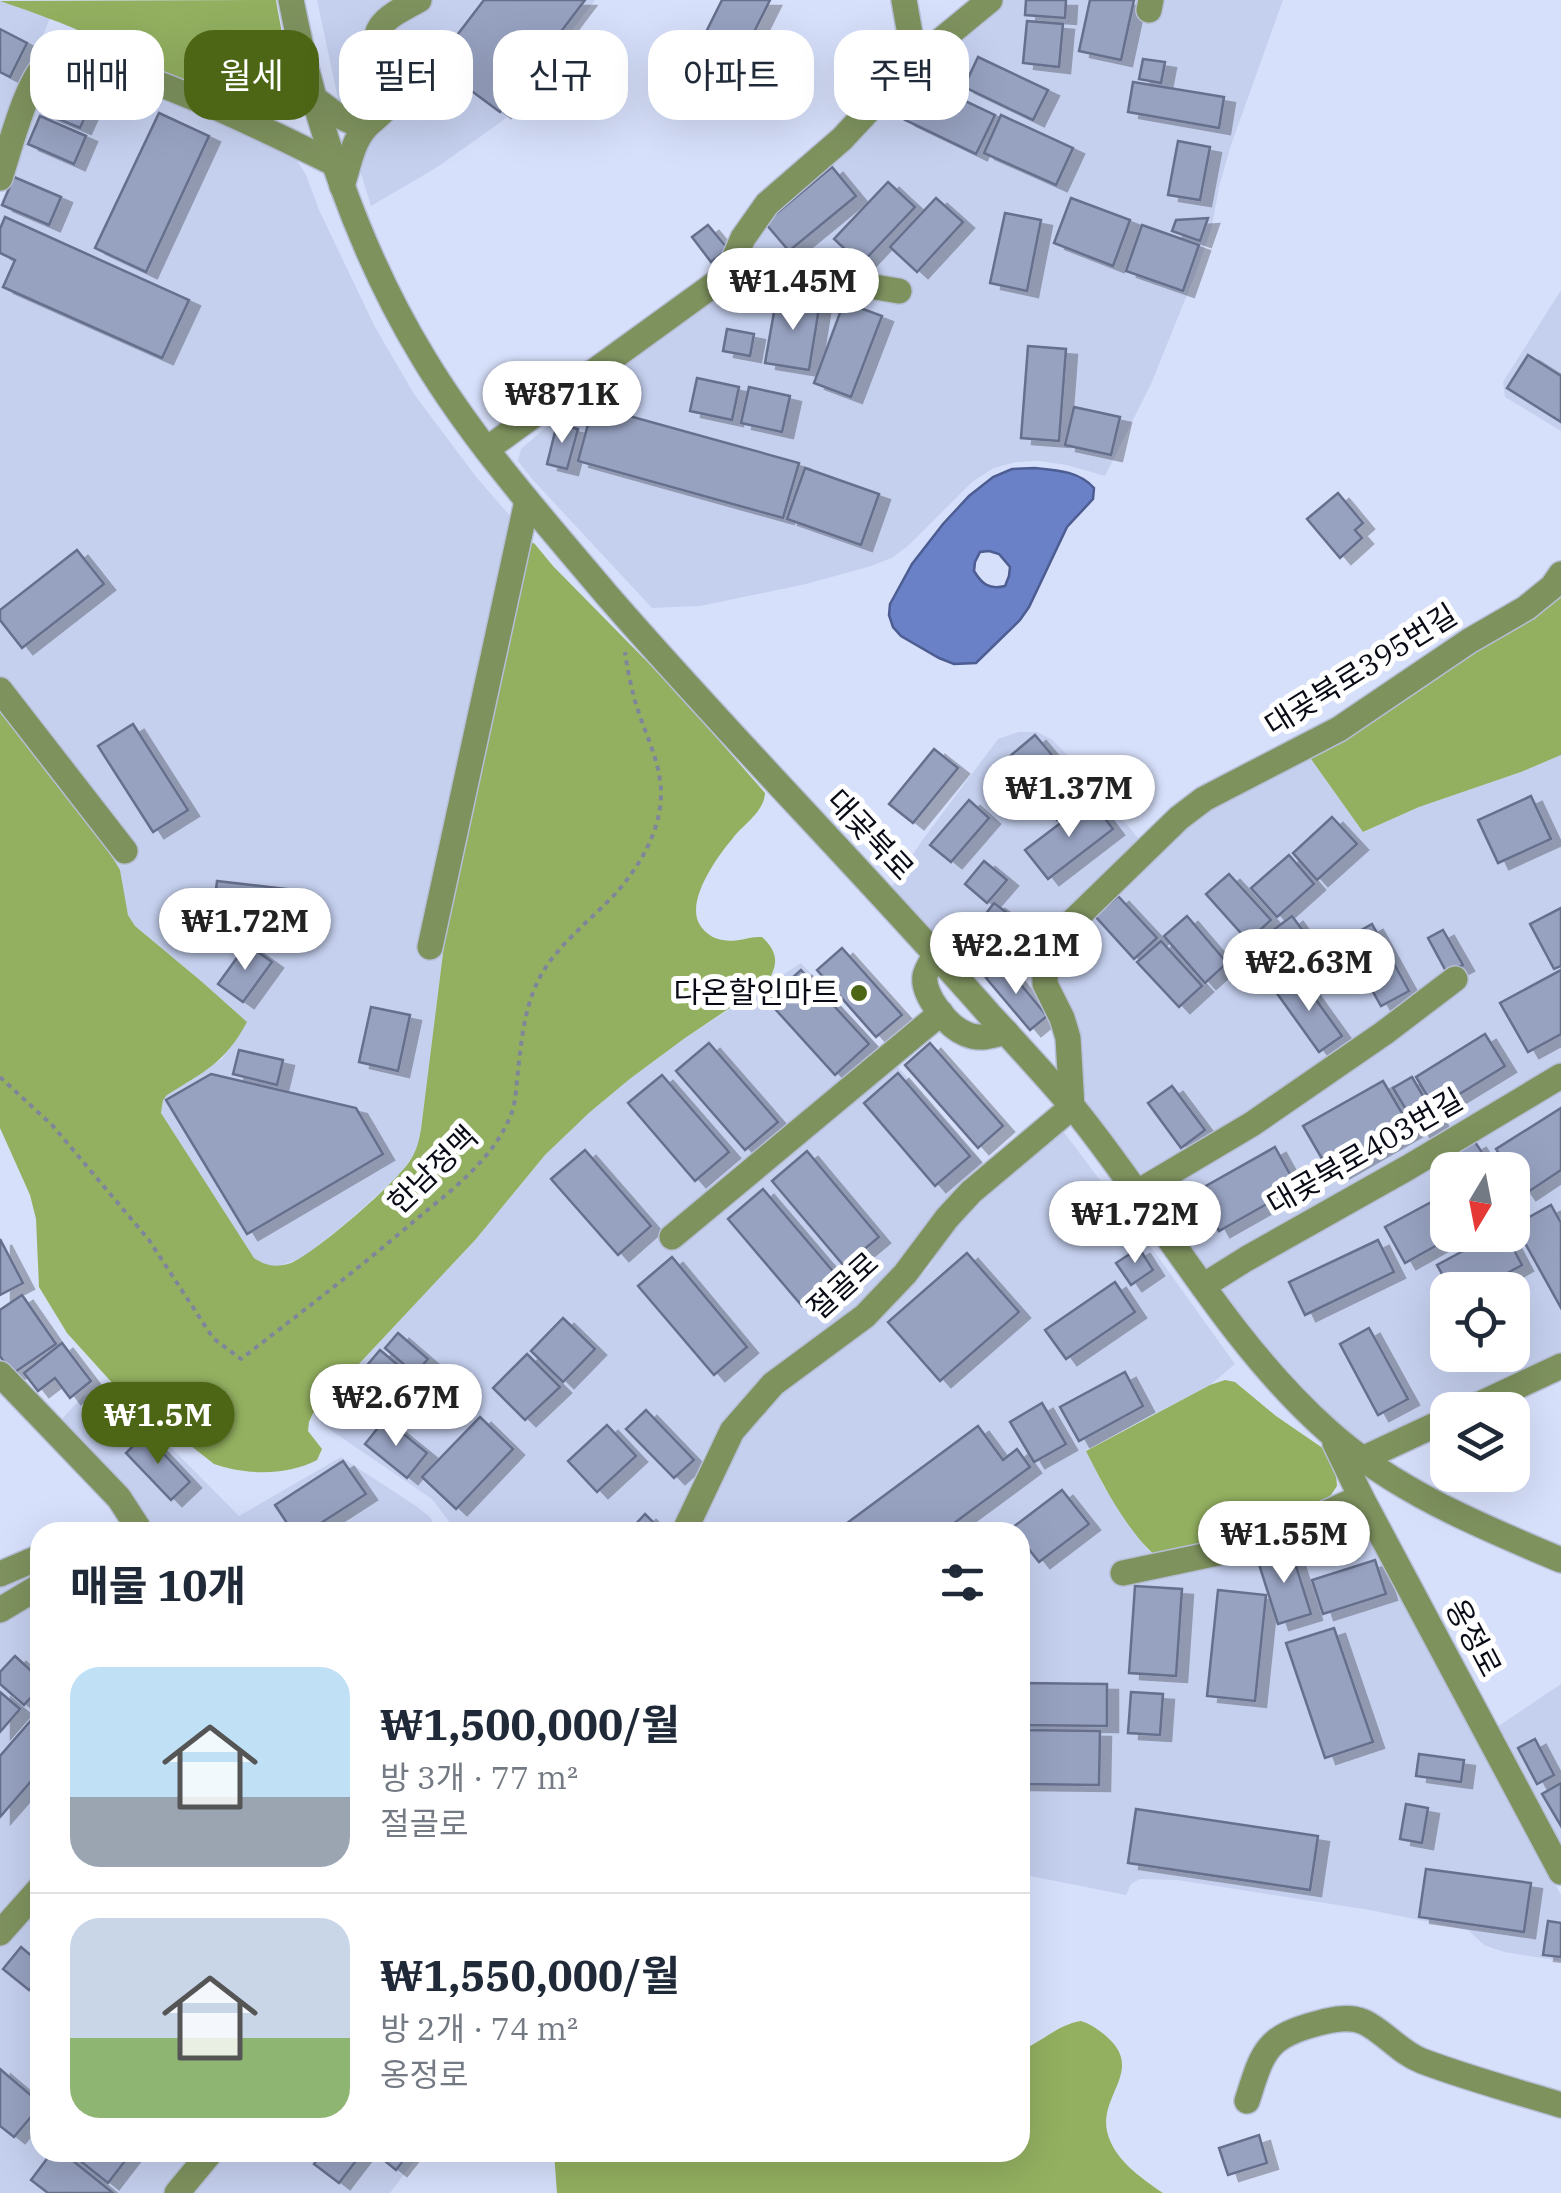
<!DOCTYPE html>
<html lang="ko">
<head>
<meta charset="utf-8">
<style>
  :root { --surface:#fff; --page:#f2f2f3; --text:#1f2937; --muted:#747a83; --line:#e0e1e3; --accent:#4d6616 }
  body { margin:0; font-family:"IBM Plex Serif","Noto Sans KR",serif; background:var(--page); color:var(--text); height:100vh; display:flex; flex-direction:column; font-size:38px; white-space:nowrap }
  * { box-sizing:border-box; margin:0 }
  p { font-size:32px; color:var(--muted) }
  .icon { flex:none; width:55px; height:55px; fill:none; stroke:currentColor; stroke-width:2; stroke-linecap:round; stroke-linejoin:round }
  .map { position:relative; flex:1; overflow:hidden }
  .sheet { position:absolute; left:30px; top:1522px; width:1000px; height:640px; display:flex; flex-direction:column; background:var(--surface); border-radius:30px; box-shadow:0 10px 40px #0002 }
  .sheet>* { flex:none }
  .banner { position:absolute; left:30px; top:30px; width:1000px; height:90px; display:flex; gap:20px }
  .needle { width:65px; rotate:190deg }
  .tools { position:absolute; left:1430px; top:1152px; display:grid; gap:20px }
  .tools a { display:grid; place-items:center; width:100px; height:100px; border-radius:20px; background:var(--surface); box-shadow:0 10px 40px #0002; font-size:50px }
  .price { position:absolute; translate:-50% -85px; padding:0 22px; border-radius:35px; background:#fff; color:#222; font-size:32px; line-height:65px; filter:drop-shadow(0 2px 5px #0008) }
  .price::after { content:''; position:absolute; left:50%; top:60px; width:30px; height:22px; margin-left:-15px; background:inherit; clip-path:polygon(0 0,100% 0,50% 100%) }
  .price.on { background:var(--accent); color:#fff }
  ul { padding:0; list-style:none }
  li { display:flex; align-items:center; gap:30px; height:250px; padding:0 40px }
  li+li { border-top:2px solid var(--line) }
  li span { display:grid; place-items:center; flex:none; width:280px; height:200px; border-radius:30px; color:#555 }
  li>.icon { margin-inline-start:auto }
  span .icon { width:120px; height:120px; fill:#fffc; stroke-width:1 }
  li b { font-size:42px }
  h2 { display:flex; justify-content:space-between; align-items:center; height:120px; padding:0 40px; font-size:42px }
  .chip { padding:0 35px; border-radius:30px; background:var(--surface); box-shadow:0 10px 40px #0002; font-size:35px; line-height:90px }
  .chip.on { background:var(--accent); color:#fff }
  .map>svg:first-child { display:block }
  .built { fill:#c5d0ef; fill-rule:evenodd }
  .forest { fill:#93b060 }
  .water { fill:#6a80c7; stroke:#4d5d92; stroke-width:2.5; fill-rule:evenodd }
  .building { fill:#97a2c1; stroke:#66708d; stroke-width:2.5; filter:url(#shadow) }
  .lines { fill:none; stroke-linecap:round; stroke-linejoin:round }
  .minor-casing { stroke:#b6bed6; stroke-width:28 }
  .path { stroke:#80869a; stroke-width:4; stroke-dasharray:5 5; stroke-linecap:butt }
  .minor { stroke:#7e925e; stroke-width:25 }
  .poi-dot { fill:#4d6616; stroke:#fff; stroke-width:4 }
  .labels { text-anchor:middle; stroke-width:10; stroke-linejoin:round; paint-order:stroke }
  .street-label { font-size:30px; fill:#090c16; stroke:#fff }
  .poi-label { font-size:30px; fill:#090c16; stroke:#fff; text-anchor:end }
</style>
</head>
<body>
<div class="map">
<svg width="1561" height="2193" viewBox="0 0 1561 2193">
  <defs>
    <filter id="shadow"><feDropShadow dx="11" dy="6" stdDeviation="0" flood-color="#0004"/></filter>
  </defs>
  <rect width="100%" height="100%" fill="#d7e0fb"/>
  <!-- built -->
  <g class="built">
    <polygon points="317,0 595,0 505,119 436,168 371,206 338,99"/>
    <polygon points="1001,0 1283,0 1231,145 1220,183 1211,230 1195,275 1151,384 1105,476 1067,465 1039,461 1016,462 994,468 972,482 909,545 892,558 868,567 806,584 700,606 652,608 532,479 518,461 521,449 614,369 720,291 762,222 902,88"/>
    <polygon points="0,1 50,18 20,90 0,149"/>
    <polygon points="68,72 101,76 153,92 293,154 306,175 319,210 375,327 414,394 477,478 534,543 512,614 445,937 421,1129 417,1149 402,1172 352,1218 304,1257 277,1267 264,1265 254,1258 243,1244 161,1114 163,1099 167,1095 222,1059 246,1022 201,981 135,926 128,915 119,870 91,828 65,756 0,676 0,205 47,81 55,75"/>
    <polygon points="1561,290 1561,431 1505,397 1503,382"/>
    <polygon points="1019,732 1037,732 1051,739 1080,767 1142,843 1036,979 997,956 973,978 891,888 921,842 998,739"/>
    <path d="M1561 755V1355L1363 1444 1325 1412 1254 1334 1206 1271 1088 1106 1056 986 1054 962 1060 950 1173 835 1206 811 1234 795 1311 759 1364 832 1419 807 1521 772ZM1448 1170H1512V1235H1448ZM1448 1290H1512V1355H1448Z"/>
    <polygon points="801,963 898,1067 984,1165 941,1206 896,1268 867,1299 732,1413 705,1454 671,1532 457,1532 432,1499 323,1425 313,1413 476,1239 545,1155 590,1112 631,1078 685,1038"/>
    <polygon points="1063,1131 1161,1261 1235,1364 1210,1385 1086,1450 1104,1487 1147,1549 1158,1558 1347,1515 1358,1520 1367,1533 1561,1895 1561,1961 1504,1952 1484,1945 1468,1930 1370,1910 1177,1880 1140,1879 1131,1884 1126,1895 1020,1874 1020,1532 694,1532 737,1444 777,1394 806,1369 890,1309 929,1267 954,1227 972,1205"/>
    <polygon points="97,1390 108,1391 121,1397 239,1516 341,1457 416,1506 430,1517 439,1532 159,1532 61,1420 82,1397"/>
    <polygon points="40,1567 40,2152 420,2153 390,2193 0,2193 0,1583"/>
    <polygon points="1561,1684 1561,1846 1494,1729"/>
  </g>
  <!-- forest -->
  <g class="forest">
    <path d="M276 0C279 22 297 91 279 105 253 125 123 51 94 37 63 23 32 12 0 1Z"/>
    <path d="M534 543 553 566 674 689 765 793C764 812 744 824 733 838 717 857 681 906 703 929 708 935 715 939 723 940 736 943 749 936 762 937 778 952 779 964 767 983L685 1038 631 1078 590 1112 545 1155 476 1239 313 1413 309 1422 308 1431 322 1449 317 1460C287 1476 245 1475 214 1464L115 1386 67 1333 39 1287 36 1219 30 1195 0 1128V710L79 808 114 860 120 870 128 915 135 926 201 981 247 1022C225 1063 205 1071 167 1095L163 1100 161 1113 254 1258C266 1266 276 1268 291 1263 314 1254 399 1181 411 1159 417 1150 419 1140 421 1129L445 937 527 545Z"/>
    <polygon points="1561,590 1561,755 1521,772 1419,807 1363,832 1311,759"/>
    <path d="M1225 1380 1235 1382 1276 1416 1327 1451 1336 1475 1337 1486 1331 1495 1318 1505 1251 1538 1158 1558C1128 1533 1103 1485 1086 1451L1210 1385Z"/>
    <path d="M1081 2021C1093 2025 1104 2033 1113 2043 1139 2073 1100 2097 1107 2131 1113 2159 1141 2178 1163 2193H557L554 2153 1020 2152V2051C1040 2043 1059 2024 1081 2021Z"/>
  </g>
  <!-- water -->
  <path class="water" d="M1035 468C1056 470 1079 471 1094 488L1093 499 1067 527 1029 607 1020 620 976 663 954 664 939 658 901 636 893 627 889 615 890 604 912 564 943 524 969 496 993 477 1012 469ZM989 551 999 554 1010 567 1009 576 1005 586C989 590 982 584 974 571L975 562 980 552Z"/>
  <!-- building -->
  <g class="building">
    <polygon points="484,0 585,0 500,112 435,64"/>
    <polygon points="722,0 770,0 716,108 678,88"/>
    <polygon points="1026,0 1066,0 1065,18 1025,15"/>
    <polygon points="1090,0 1134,0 1121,60 1079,51"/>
    <polygon points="1027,21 1063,24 1059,67 1023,63"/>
    <polygon points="0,29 27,43 10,77 0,72"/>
    <polygon points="978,57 1048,90 1033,120 964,87"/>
    <polygon points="1143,59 1165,62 1161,83 1139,79"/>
    <polygon points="923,81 995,115 976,154 905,120"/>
    <polygon points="1133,82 1224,97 1219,128 1128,112"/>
    <polygon points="58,93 90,106 80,128 42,112 49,96"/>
    <polygon points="159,113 209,136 146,272 95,248"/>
    <polygon points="1001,115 1073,148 1056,185 984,153"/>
    <polygon points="40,116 86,136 74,164 28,144"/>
    <polygon points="1178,141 1210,147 1200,200 1168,195"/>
    <polygon points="832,167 856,196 789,251 765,223"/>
    <polygon points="14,177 61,197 49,225 2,205"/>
    <polygon points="888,182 915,207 861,264 834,239"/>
    <polygon points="936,198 963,222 917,272 890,247"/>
    <polygon points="1071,198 1130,220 1113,266 1054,243"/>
    <polygon points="1005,213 1041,220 1027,291 990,283"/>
    <polygon points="5,217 189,300 162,358 3,287 15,260 0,253 0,229"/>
    <polygon points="1208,218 1200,241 1172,231 1176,220"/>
    <polygon points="708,225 728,249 711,262 692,237"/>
    <polygon points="1142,225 1199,245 1183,291 1126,271"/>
    <polygon points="777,295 820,302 809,370 765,363"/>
    <polygon points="844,302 882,316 851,397 814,383"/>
    <polygon points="727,329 754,334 750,356 723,351"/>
    <polygon points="1028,346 1066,349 1059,441 1021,438"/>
    <polygon points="1528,355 1561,376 1561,422 1507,388"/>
    <polygon points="697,378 739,387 732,420 690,411"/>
    <polygon points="749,387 790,396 782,432 741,423"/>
    <polygon points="593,406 799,463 783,518 578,461"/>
    <polygon points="1074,407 1120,417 1111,455 1065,445"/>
    <polygon points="557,424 578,429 567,469 547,464"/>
    <polygon points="805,468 879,494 861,545 787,519"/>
    <polygon points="1338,493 1363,523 1355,530 1362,538 1340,558 1307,519"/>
    <polygon points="77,550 104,584 22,648 0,620 0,610"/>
    <polygon points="133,724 188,810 153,832 98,746"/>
    <polygon points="1035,735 1052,755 1019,784 1007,771 1015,764 1009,757"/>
    <polygon points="934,749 958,768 913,823 889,804"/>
    <polygon points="1053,760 1084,796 1057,820 1025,784"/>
    <polygon points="1531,796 1551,839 1498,863 1478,820"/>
    <polygon points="969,800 989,818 951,862 930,845"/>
    <polygon points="1091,800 1113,829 1048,879 1025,850"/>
    <polygon points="1332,817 1357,844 1317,880 1293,853"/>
    <polygon points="1289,855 1314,884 1277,917 1251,888"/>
    <polygon points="984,861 1007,880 987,903 965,884"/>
    <polygon points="1229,874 1271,920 1248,941 1206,894"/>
    <polygon points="217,881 287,889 284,925 213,917"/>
    <polygon points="1118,896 1157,938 1134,959 1095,916"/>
    <polygon points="994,903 1035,934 1023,950 982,919"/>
    <polygon points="1561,908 1561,966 1554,969 1530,924"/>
    <polygon points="1187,916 1227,963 1205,983 1164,936"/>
    <polygon points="1292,916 1309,939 1276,963 1260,940"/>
    <polygon points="1372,924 1409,991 1381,1006 1344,940"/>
    <polygon points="1443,930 1463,965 1447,973 1428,938"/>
    <polygon points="1161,941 1202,986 1179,1007 1137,962"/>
    <polygon points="247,944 272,962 243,1002 218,984"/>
    <polygon points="842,948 902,1015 876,1037 817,970"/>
    <polygon points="1003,963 1047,1016 1030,1030 986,978"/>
    <polygon points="801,970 869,1044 835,1075 767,1000"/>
    <polygon points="1561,970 1561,1034 1528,1052 1500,1003"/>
    <polygon points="1299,976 1342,1036 1319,1052 1276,992"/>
    <polygon points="371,1007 410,1015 398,1071 359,1062"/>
    <polygon points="1485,1034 1505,1066 1435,1109 1416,1077"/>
    <polygon points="709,1043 778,1122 745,1150 676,1071"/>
    <polygon points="930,1043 1003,1126 978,1148 905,1065"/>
    <polygon points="239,1050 283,1060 277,1085 233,1074"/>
    <polygon points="898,1073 970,1156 935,1186 864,1103"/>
    <polygon points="211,1074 356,1108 383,1154 247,1234 166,1100"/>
    <polygon points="662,1075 729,1152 695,1181 628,1103"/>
    <polygon points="1412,1077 1437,1120 1419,1131 1393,1088"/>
    <polygon points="1383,1081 1412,1130 1332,1176 1303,1126"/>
    <polygon points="1172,1086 1205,1130 1181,1148 1148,1103"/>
    <polygon points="1561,1108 1561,1170 1525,1194 1512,1175 1512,1170 1509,1170 1496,1149"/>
    <polygon points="1475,1142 1485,1157 1463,1170 1449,1170 1444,1161"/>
    <polygon points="1275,1147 1297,1187 1219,1231 1197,1191"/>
    <polygon points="585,1150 651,1226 618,1255 551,1179"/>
    <polygon points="807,1151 879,1237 844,1266 772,1181"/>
    <polygon points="763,1189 837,1276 802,1306 728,1219"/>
    <polygon points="1448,1193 1448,1235 1455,1235 1405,1263 1385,1227"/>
    <polygon points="1097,1198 1115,1219 1097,1234 1079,1213"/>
    <polygon points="1551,1205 1561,1223 1561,1308 1515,1225"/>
    <polygon points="1493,1235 1506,1235 1522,1265 1477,1290 1451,1290 1437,1265"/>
    <polygon points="0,1239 23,1283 0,1295"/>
    <polygon points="1378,1240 1394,1272 1305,1315 1289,1282"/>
    <polygon points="1139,1248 1153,1270 1131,1285 1116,1263"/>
    <polygon points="967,1253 1019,1312 940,1381 888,1322"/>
    <polygon points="672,1257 747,1347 714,1375 638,1286"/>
    <polygon points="1115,1282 1135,1312 1066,1359 1045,1330"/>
    <polygon points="22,1295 56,1344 12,1374 0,1356 0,1310"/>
    <polygon points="563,1318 595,1349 563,1382 531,1351"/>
    <polygon points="1369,1328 1408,1399 1378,1415 1340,1344"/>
    <polygon points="398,1333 428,1359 415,1374 385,1348"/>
    <polygon points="62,1343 91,1381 70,1398 55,1378 38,1391 24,1373"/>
    <polygon points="380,1350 412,1377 382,1411 351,1384"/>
    <polygon points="527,1354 560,1387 525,1420 493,1388"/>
    <polygon points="1125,1372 1143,1406 1079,1441 1060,1407"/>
    <polygon points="1042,1403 1066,1444 1034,1462 1010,1422"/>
    <polygon points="646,1410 694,1460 674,1478 626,1429"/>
    <polygon points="480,1417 513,1449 456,1509 422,1477"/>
    <polygon points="385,1419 427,1453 407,1478 365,1444"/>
    <polygon points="607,1425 636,1456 597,1492 568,1461"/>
    <polygon points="978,1426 1003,1460 1017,1449 1030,1467 942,1532 835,1532"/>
    <polygon points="145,1434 190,1482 171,1500 126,1453"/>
    <polygon points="343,1461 366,1494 307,1532 293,1532 275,1505"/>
    <polygon points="1062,1490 1089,1524 1039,1562 1020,1538 1020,1532 1016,1532 1012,1528"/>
    <polygon points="645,1514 661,1530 658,1532 641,1532 634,1526"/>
    <polygon points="1290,1547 1311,1614 1278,1624 1257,1558"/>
    <polygon points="1375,1560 1386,1594 1323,1614 1312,1580"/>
    <polygon points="1135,1586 1182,1589 1176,1676 1129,1673"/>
    <polygon points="1218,1590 1266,1595 1255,1701 1207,1696"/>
    <polygon points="1334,1628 1373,1742 1325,1758 1286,1643"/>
    <polygon points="15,1656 40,1679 40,1687 24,1705 0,1684 0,1672"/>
    <polygon points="1020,1683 1107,1684 1107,1726 1020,1725"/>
    <polygon points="0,1692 20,1709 0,1732"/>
    <polygon points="1131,1692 1163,1694 1160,1735 1128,1733"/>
    <polygon points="40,1710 40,1771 0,1817 0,1756"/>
    <polygon points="1020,1730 1100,1731 1099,1785 1020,1784"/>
    <polygon points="1535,1739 1554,1775 1537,1784 1518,1748"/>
    <polygon points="1419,1754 1464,1760 1461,1782 1416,1776"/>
    <polygon points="1561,1783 1561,1826 1542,1794"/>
    <polygon points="1406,1804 1428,1808 1422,1843 1400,1839"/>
    <polygon points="1136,1809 1318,1836 1310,1890 1128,1863"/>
    <polygon points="1426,1869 1531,1883 1524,1932 1419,1917"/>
    <polygon points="1548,1921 1561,1923 1561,1957 1543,1955"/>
    <polygon points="21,1947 40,1963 40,1978 29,1990 3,1969"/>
    <polygon points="0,2069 40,2103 40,2106 14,2137 0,2126"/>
    <polygon points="1259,2135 1267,2163 1228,2175 1219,2148"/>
    <polygon points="52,2152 62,2152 113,2193 48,2193 31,2180"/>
    <polygon points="69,2152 132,2152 108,2183"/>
    <polygon points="323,2152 361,2152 362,2153 339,2183 314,2164"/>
    <polygon points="374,2152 410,2152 396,2170"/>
  </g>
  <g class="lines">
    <defs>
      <g id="minor">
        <path d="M291 0C315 122 358 250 423 357 474 442 542 518 606 594 730 737 864 872 989 1014 1017 1044 1045 1075 1072 1106 1159 1212 1224 1338 1327 1430 1393 1490 1480 1526 1561 1560"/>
        <polyline points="1149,10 1151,0"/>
        <polyline points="911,65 990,0"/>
        <polyline points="315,99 335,114 365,128"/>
        <path d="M0 178C8 154 28 76 47 64 88 39 291 142 335 164"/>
        <path d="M342 186C348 168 352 143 365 128 374 118 386 113 390 99 392 88 387 79 383 70 364 28 385 18 419 0"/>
        <polyline points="727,275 762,270 809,276 899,291"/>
        <polyline points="487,449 727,275 743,238 767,204 842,139 911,65 910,34 904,0"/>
        <polyline points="0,690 125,851"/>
        <polyline points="430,947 527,501"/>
        <path d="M936 954C932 961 927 968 925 976 922 995 948 1027 966 1034 979 1040 992 1036 1006 1032"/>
        <polyline points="1136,1193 1252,1124 1384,1033 1455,979"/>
        <polyline points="672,1237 941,1013"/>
        <polyline points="1203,1286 1246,1259 1409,1167 1561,1076"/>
        <polyline points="0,1374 119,1498 141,1532"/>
        <polyline points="1467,1410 1561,1366"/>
        <polyline points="1335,1443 1361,1497 1561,1872"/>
        <polyline points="1362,1459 1448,1419"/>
        <polyline points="684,1532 732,1431 773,1384 865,1316 905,1274 947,1218 971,1192 1072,1107 1068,1038 1062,1018 1045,984 1045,964 1049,947 1070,924 1179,818 1204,799 1339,729 1469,641 1526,608 1552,587 1561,574"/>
        <polyline points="1123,1573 1256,1545 1361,1497"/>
        <polyline points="0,1574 40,1557"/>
        <polyline points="0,1610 40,1586"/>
        <polyline points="0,1933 40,1888"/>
        <path d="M1247 2101C1263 2051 1265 2037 1319 2023 1334 2019 1350 2016 1364 2022 1385 2032 1399 2052 1422 2061 1467 2078 1515 2091 1561 2105"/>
        <polyline points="177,2193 211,2152"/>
      </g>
    </defs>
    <!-- minor casing -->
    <use href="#minor" class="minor-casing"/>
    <!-- path -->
    <path class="path" d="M0 1077 53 1126 149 1240 213 1338 241 1359C299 1314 357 1270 413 1222 448 1193 492 1161 510 1117 515 1106 516 1093 517 1080 521 1046 523 1009 540 977 557 945 591 920 616 893 640 866 662 829 661 791 660 759 642 728 634 697 630 682 627 667 625 652"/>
    <!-- minor -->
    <use href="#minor" class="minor"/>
  </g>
  <!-- markers -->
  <circle class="poi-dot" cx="859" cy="993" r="10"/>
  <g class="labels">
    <!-- street labels -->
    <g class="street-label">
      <text transform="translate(1361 670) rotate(-32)" y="10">대곶북로395번길</text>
      <text transform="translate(870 835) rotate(47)" y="10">대곶북로</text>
      <text transform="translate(1365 1152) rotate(-30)" y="10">대곶북로403번길</text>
      <text transform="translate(433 1170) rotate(-44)" y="10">한남정맥</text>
      <text transform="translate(843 1286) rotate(-42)" y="10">절골로</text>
      <text transform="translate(1473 1638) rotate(62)" y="10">옹정로</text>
    </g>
    <!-- poi labels -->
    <g class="poi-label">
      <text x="839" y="1003">다온할인마트</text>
    </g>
  </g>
</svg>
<div class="tools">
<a><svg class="needle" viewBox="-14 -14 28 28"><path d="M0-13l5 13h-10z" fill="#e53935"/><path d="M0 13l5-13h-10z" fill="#747a83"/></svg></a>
<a><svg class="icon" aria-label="locate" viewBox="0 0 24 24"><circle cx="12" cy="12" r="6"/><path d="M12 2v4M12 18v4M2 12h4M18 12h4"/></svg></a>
<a><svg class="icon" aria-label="layers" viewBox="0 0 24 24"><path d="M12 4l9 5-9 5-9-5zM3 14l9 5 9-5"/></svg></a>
</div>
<b class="price" style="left:793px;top:333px">₩1.45M</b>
<b class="price" style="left:562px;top:446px">₩871K</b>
<b class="price" style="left:1069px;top:840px">₩1.37M</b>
<b class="price" style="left:245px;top:973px">₩1.72M</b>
<b class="price" style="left:1016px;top:997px">₩2.21M</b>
<b class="price" style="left:1309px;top:1014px">₩2.63M</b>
<b class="price" style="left:1135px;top:1266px">₩1.72M</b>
<b class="price" style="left:396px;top:1449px">₩2.67M</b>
<b class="price on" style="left:158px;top:1467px">₩1.5M</b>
<b class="price" style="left:1284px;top:1586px">₩1.55M</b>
<div class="banner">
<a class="chip">매매</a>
<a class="chip on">월세</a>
<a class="chip">필터</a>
<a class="chip">신규</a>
<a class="chip">아파트</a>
<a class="chip">주택</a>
</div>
<section class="sheet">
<h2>매물 10개<svg class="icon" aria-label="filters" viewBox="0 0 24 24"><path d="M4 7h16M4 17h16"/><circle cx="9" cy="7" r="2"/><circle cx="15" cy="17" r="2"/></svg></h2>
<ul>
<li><span style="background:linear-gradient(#bfe0f5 65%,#9aa5b1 0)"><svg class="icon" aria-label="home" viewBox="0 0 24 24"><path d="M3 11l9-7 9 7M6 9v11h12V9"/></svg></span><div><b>₩1,500,000/월</b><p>방 3개 · 77 m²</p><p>절골로</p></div></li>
<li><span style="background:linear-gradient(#c9d6e8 60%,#8fb573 0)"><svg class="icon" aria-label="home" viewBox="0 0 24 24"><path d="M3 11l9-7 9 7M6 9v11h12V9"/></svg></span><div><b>₩1,550,000/월</b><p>방 2개 · 74 m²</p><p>옹정로</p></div></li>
</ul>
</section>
</div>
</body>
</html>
